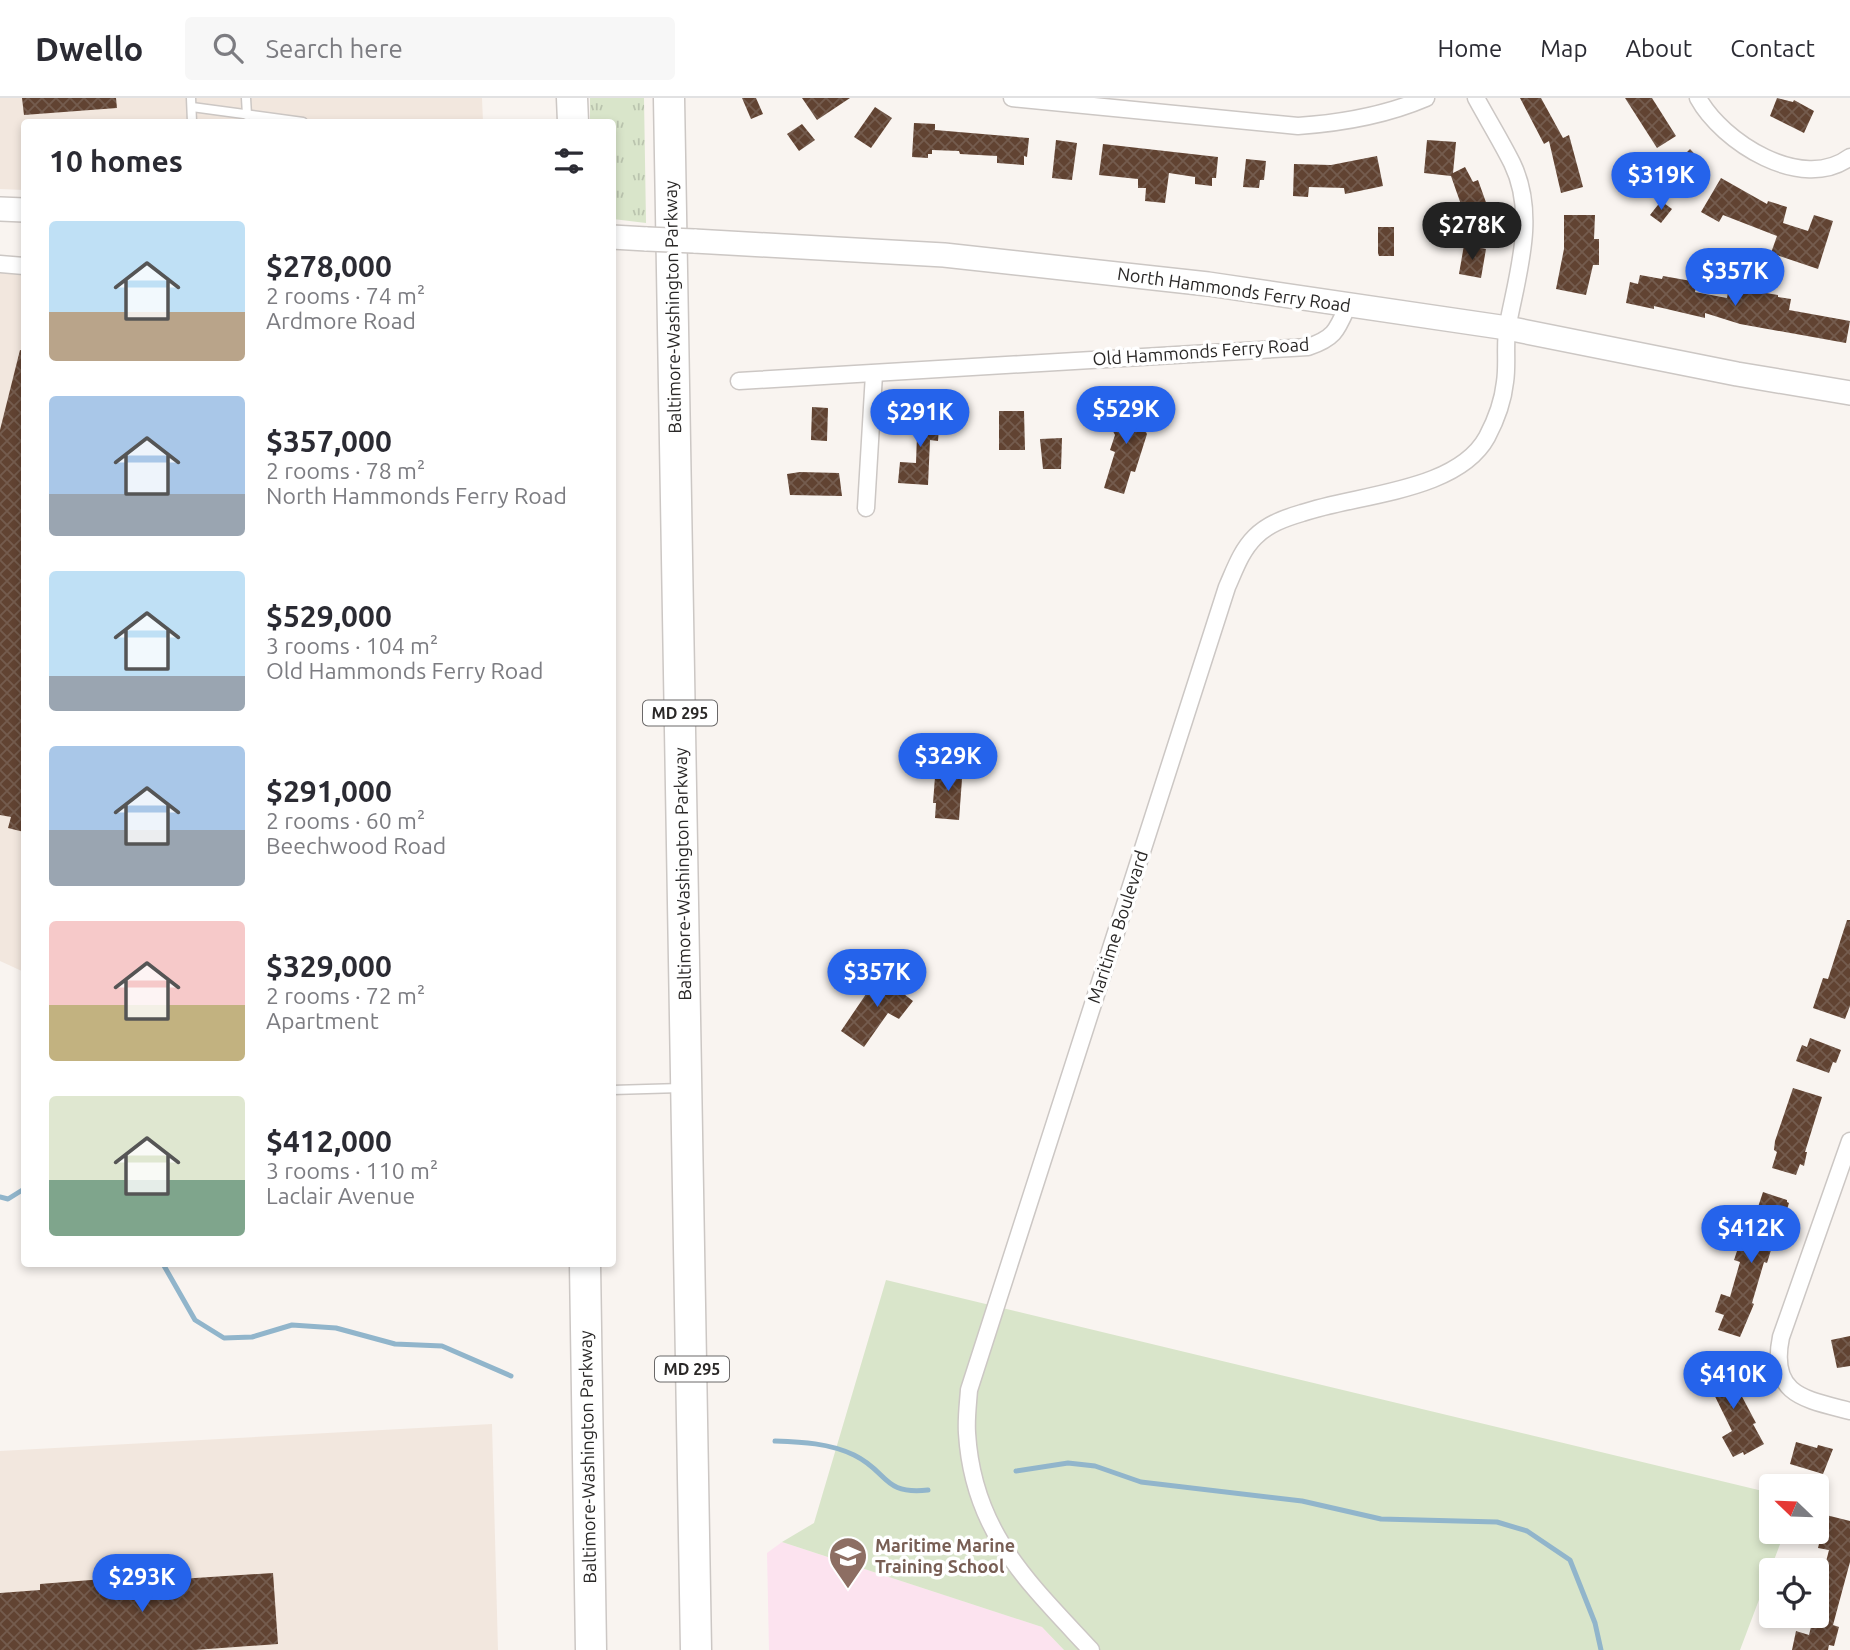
<!DOCTYPE html>
<html lang="en">
<head>
<meta charset="utf-8">
<style>
  :root { --surface:#fff; --page:#f7f7f7; --text:#2b2b33; --muted:#7c7c81; --line:#e1e1e2; --accent:#2563eb }
  body { margin:0; font-family:Ubuntu,sans-serif; background:var(--page); color:var(--text); height:100vh; display:flex; flex-direction:column; font-size:26px; white-space:nowrap }
  * { box-sizing:border-box; margin:0 }
  p { font-size:23px; color:var(--muted) }
  .icon { flex:none; width:38px; height:38px; fill:none; stroke:currentColor; stroke-width:2; stroke-linecap:round; stroke-linejoin:round }
  .map { position:relative; flex:1; overflow:hidden }
  .drawer { position:absolute; left:21px; top:21px; width:595px; height:1148px; display:flex; flex-direction:column; background:var(--surface); border-radius:7px; box-shadow:0 4px 10px #0003 }
  .drawer>* { flex:none }
  .needle { width:46px; rotate:293deg }
  .controls { position:absolute; left:1759px; top:1376px; display:grid; gap:14px }
  .controls a { display:grid; place-items:center; width:70px; height:70px; border-radius:7px; background:var(--surface); box-shadow:0 4px 10px #0003; font-size:35px }
  .price { position:absolute; translate:-50% -60px; padding:0 16px; border-radius:24px; background:var(--accent); color:#fff; font-size:23px; line-height:46px; filter:drop-shadow(0 2px 4px #0008) }
  .price::after { content:''; position:absolute; left:50%; top:42px; width:21px; height:16px; margin-left:-10px; background:inherit; clip-path:polygon(0 0,100% 0,50% 100%) }
  .price.current { background:#222; color:#fff }
  ul { padding:0; list-style:none }
  li { display:flex; align-items:center; gap:21px; height:175px; padding:0 28px }
  li span { display:grid; place-items:center; flex:none; width:196px; height:140px; border-radius:7px; color:#555 }
  li>.icon { margin-inline-start:auto }
  span .icon { width:84px; height:84px; fill:#fffc; stroke-width:1 }
  li b { font-size:30px }
  h2 { display:flex; justify-content:space-between; align-items:center; height:84px; padding:0 28px; font-size:30px }
  header { display:flex; align-items:center; gap:42px; box-sizing:border-box; height:98px; padding:0 35px; background:var(--surface); border-bottom:2px solid var(--line) }
  header strong { font-size:33px }
  nav { display:flex; gap:38px; margin-inline-start:auto; font-size:24px }
  .search { width:490px; height:63px; background:var(--page); display:flex; align-items:center; gap:18px; box-sizing:border-box; padding:0 24px; border-radius:7px; color:var(--muted); font-size:26px }
  .map>svg:first-child { display:block }
  .built { fill:#f2e7de }
  .education { fill:#fce3ef }
  .grass { fill:url(#grass-tufts) }
  .park { fill:#d9e5ca }
  .lines { fill:none; stroke-linecap:round; stroke-linejoin:round }
  .stream { stroke:#91b5cb; stroke-width:5 }
  .building { fill:url(#building-cross-hatch) }
  .lane-casing { stroke:#ccc7c4; stroke-width:11 }
  .street-casing { stroke:#ccc7c4; stroke-width:19 }
  .secondary-casing { stroke:#ccc7c4; stroke-width:26 }
  .highway-casing { stroke:#ccc7c4; stroke-width:33 }
  .lane { stroke:#fff; stroke-width:8 }
  .street { stroke:#fff; stroke-width:16 }
  .secondary { stroke:#fff; stroke-width:23 }
  .highway { stroke:#fff; stroke-width:30 }
  .secondary-bridge-casing { stroke:#ccc7c4; stroke-width:26; stroke-linecap:butt }
  .secondary-bridge { stroke:#fff; stroke-width:23 }
  .labels { text-anchor:middle; stroke-width:7; stroke-linejoin:round; paint-order:stroke }
  .shield { fill:#fff; stroke:#6a6868; stroke-width:2 }
  .shield-label { font-size:16px; font-weight:bold; fill:#2a2827 }
  .street-label { font-size:18px; fill:#2a2827; stroke:#fff }
  .education-label { font-size:18px; font-weight:bold; fill:#785e54; stroke:#fff; text-anchor:start }
</style>
</head>
<body>
<header>
<strong>Dwello</strong>
<div class="search"><svg class="icon" aria-label="search" viewBox="0 0 24 24"><circle cx="10" cy="10" r="6"/><path d="M15 15l6 6"/></svg>Search here</div>
<nav><a>Home</a><a>Map</a><a>About</a><a>Contact</a></nav>
</header>
<div class="map">
<svg width="1850" height="1552" viewBox="0 0 1850 1552">
  <defs>
    <pattern id="grass-tufts" width="24" height="20" patternUnits="userSpaceOnUse" patternTransform="scale(1.75)"><rect width="24" height="20" fill="#d9e5ca"/><path d="M3 7l-1-3M5 7V3M7 7l1-3M15 17l-1-3M17 17v-4M19 17l1-3" fill="none" stroke="#bac4ae"/></pattern>
    <pattern id="building-cross-hatch" width="8" height="8" patternUnits="userSpaceOnUse" patternTransform="scale(1.75)"><rect width="8" height="8" fill="#614332"/><path d="M0 0l8 8M0 8l8-8" fill="none" stroke="#745c4e"/></pattern>
  </defs>
  <rect width="100%" height="100%" fill="#f9f4f0"/>
  <!-- built -->
  <g class="built">
    <polygon points="0,0 482,0 483,24 24,24 24,92 0,91"/>
    <polygon points="0,174 24,176 24,874 0,863"/>
    <polygon points="492,1326 498,1552 0,1552 0,1353"/>
  </g>
  <!-- education -->
  <polygon class="education" points="782,1444 1042,1529 1064,1552 769,1552 767,1455"/>
  <!-- grass -->
  <polygon class="grass" points="590,0 644,0 646,125 613,121 612,24 590,24"/>
  <!-- park -->
  <polygon class="park" points="886,1182 1771,1395 1771,1433 1785,1433 1740,1552 1064,1552 1042,1529 782,1444 814,1425"/>
  <g class="lines">
    <!-- stream -->
    <g class="stream">
      <polyline points="0,1099 8,1101 24,1091"/>
      <polyline points="163,1166 195,1222 224,1240 252,1239 292,1227 336,1230 395,1246 442,1248 511,1278"/>
      <path d="M775 1343C802 1344 829 1345 854 1357 889 1374 882 1397 928 1392"/>
      <polyline points="1016,1373 1068,1365 1095,1368 1141,1384 1302,1403 1381,1421 1497,1424 1527,1433 1570,1462 1595,1525 1601,1552"/>
    </g>
  </g>
  <!-- building -->
  <g class="building">
    <polygon points="22,0 116,0 117,10 24,17"/>
    <polygon points="742,0 756,0 763,16 751,21"/>
    <polygon points="802,0 850,0 817,22"/>
    <polygon points="1520,0 1541,0 1563,40 1569,37 1583,89 1561,95 1549,43 1544,46"/>
    <polygon points="1625,0 1652,0 1676,38 1657,50"/>
    <polygon points="1777,0 1793,4 1794,2 1814,13 1804,35 1770,18"/>
    <polygon points="875,9 892,20 871,50 854,39"/>
    <polygon points="914,25 935,26 935,32 1029,40 1027,59 1024,58 1024,67 997,65 997,58 960,56 959,53 932,52 932,56 928,56 928,60 912,59"/>
    <polygon points="802,26 815,42 799,53 787,36"/>
    <polygon points="1056,42 1077,45 1072,82 1052,80"/>
    <polygon points="1427,42 1456,44 1453,75 1465,69 1473,84 1478,82 1488,110 1465,118 1451,78 1424,75"/>
    <polygon points="1103,46 1218,59 1216,80 1212,80 1212,88 1195,86 1195,79 1169,75 1165,105 1145,103 1146,90 1138,90 1138,81 1099,77"/>
    <polygon points="1690,51 1704,66 1702,69 1705,71 1687,88 1677,77 1683,72 1676,65"/>
    <polygon points="1377,58 1383,88 1345,96 1344,90 1309,89 1308,99 1293,98 1294,66 1331,67"/>
    <polygon points="1246,61 1266,63 1264,82 1260,82 1259,90 1243,89"/>
    <polygon points="1721,80 1767,106 1768,103 1787,109 1783,125 1808,133 1814,117 1833,123 1818,171 1771,155 1777,138 1723,117 1719,124 1701,114"/>
    <polygon points="1661,103 1672,111 1661,125 1650,117"/>
    <polygon points="1564,117 1595,117 1594,141 1599,141 1599,167 1593,167 1586,197 1556,191 1564,151"/>
    <polygon points="1378,129 1394,129 1394,158 1379,158 1378,155"/>
    <polygon points="1464,147 1486,151 1481,180 1459,176"/>
    <polygon points="1640,177 1662,181 1663,178 1697,184 1695,194 1727,200 1729,189 1778,197 1778,199 1791,201 1789,212 1850,223 1846,245 1740,226 1705,215 1705,220 1654,208 1654,211 1626,205 1630,184 1638,186"/>
    <polygon points="20,252 24,253 24,734 8,730 11,719 0,717 0,332"/>
    <polygon points="1136,303 1147,326 1143,328 1147,336 1135,374 1131,373 1124,396 1104,390 1115,354 1110,352 1115,337 1106,320"/>
    <polygon points="812,309 828,310 827,343 811,342"/>
    <polygon points="999,313 1024,313 1025,352 999,352"/>
    <polygon points="927,315 940,316 938,343 930,342 928,387 898,385 900,364 916,365 917,337 908,336 909,320 917,320 918,317 927,318"/>
    <polygon points="1062,340 1061,371 1043,371 1040,341"/>
    <polygon points="800,374 839,375 842,398 790,397 787,376"/>
    <polygon points="944,662 957,662 955,681 962,681 959,722 935,720 936,705 933,705 935,679 942,679"/>
    <polygon points="1847,822 1850,822 1850,908 1845,921 1813,910 1823,880 1828,881"/>
    <polygon points="879,877 886,883 890,877 903,887 900,893 913,903 899,921 888,915 864,949 841,933"/>
    <polygon points="1810,940 1841,952 1836,965 1833,964 1829,975 1796,963 1802,947 1807,949"/>
    <polygon points="1793,990 1822,999 1805,1054 1807,1054 1804,1068 1800,1066 1796,1077 1772,1070 1777,1054 1774,1052 1775,1043"/>
    <polygon points="1763,1094 1787,1102 1787,1104 1789,1105 1784,1121 1779,1120 1769,1151 1771,1152 1767,1165 1764,1164 1752,1205 1754,1206 1740,1239 1718,1232 1724,1217 1715,1214 1721,1196 1730,1199 1740,1164 1734,1162 1740,1144 1746,1145"/>
    <polygon points="1850,1238 1850,1268 1837,1270 1831,1242"/>
    <polygon points="1722,1262 1732,1281 1735,1280 1741,1292 1739,1293 1756,1325 1753,1326 1764,1346 1744,1357 1743,1354 1733,1359 1722,1339 1732,1333 1702,1272"/>
    <polygon points="1796,1344 1817,1350 1818,1347 1833,1351 1823,1376 1790,1366"/>
    <polygon points="1826,1417 1850,1423 1850,1464 1833,1527 1839,1529 1834,1548 1829,1547 1828,1552 1792,1552 1796,1533 1809,1537 1814,1517 1816,1517 1817,1499 1829,1452 1818,1450"/>
    <polygon points="180,1475 180,1481 273,1475 278,1546 194,1552 0,1552 0,1495 40,1492 40,1486"/>
  </g>
  <g class="lines">
    <defs>
      <g id="lane">
        <polyline points="191,0 192,24"/>
        <polyline points="246,0 247,17"/>
        <polyline points="192,9 303,24"/>
        <polyline points="612,992 681,990"/>
      </g>
      <g id="street">
        <path d="M1012 0 1298 28C1342 25 1384 18 1426 0"/>
        <path d="M1698 0C1722 44 1802 95 1850 59"/>
        <polyline points="0,166 24,168"/>
        <path d="M739 283 1308 249C1335 240 1337 232 1348 207"/>
        <polyline points="866,410 874,276"/>
        <path d="M1850 1043 1781 1239C1769 1297 1804 1301 1850 1313"/>
        <path d="M1091 1552C1028 1484 973 1434 967 1335 966 1321 968 1306 969 1292L1227 489C1235 471 1241 453 1255 439 1268 426 1285 420 1302 415 1357 396 1457 394 1487 339 1496 322 1503 303 1505 284 1508 265 1504 245 1508 226 1518 174 1537 116 1512 65 1501 43 1488 22 1476 0"/>
      </g>
      <g id="secondary">
        <polyline points="0,111 24,112"/>
        <polyline points="612,139 647,141"/>
        <polyline points="694,143 944,157 1208,186 1507,230 1737,276 1850,295"/>
      </g>
      <g id="highway">
        <polyline points="572,0 573,24"/>
        <polyline points="669,0 696,1552"/>
        <polyline points="585,1166 591,1552"/>
      </g>
    </defs>
    <!-- lane casing -->
    <use href="#lane" class="lane-casing"/>
    <!-- street casing -->
    <use href="#street" class="street-casing"/>
    <!-- secondary casing -->
    <use href="#secondary" class="secondary-casing"/>
    <!-- highway casing -->
    <use href="#highway" class="highway-casing"/>
    <!-- lane -->
    <use href="#lane" class="lane"/>
    <!-- street -->
    <use href="#street" class="street"/>
    <!-- secondary -->
    <use href="#secondary" class="secondary"/>
    <!-- highway -->
    <use href="#highway" class="highway"/>
    <defs>
      <polyline id="secondary-bridge" points="647,141 694,143"/>
    </defs>
    <!-- secondary-bridge casing -->
    <use href="#secondary-bridge" class="secondary-bridge-casing"/>
    <!-- secondary-bridge -->
    <use href="#secondary-bridge" class="secondary-bridge"/>
  </g>
  <!-- icons -->
  <defs>
    <symbol id="school-pin" viewBox="-11 -11 22 30"><path d="M0 17L-7.5 6A9.5 9.5 0 1 1 7.5 6Z" fill="#8d6e63" stroke="#fff"/><path d="M0-5L7-2L0 1L-7-2ZM-4 1L0 2.5L4 1V4Q0 6-4 4Z" fill="#fff"/></symbol>
  </defs>
  <g fill-rule="evenodd">
    <use href="#school-pin" x="826" y="1436" width="44" height="60"/>
  </g>
  <g class="labels">
    <!-- shield labels -->
    <g class="shield">
      <rect x="643" y="602.5" width="74" height="25" rx="5"/>
      <rect x="655" y="1258.5" width="74" height="25" rx="5"/>
    </g>
    <g class="shield-label">
      <text x="680" y="621">MD 295</text>
      <text x="692" y="1277">MD 295</text>
    </g>
    <!-- street labels -->
    <g class="street-label">
      <text transform="translate(1234 192) rotate(8)" y="6">North Hammonds Ferry Road</text>
      <text transform="translate(673 209) rotate(-91)" y="6">Baltimore-Washington Parkway</text>
      <text transform="translate(1201 254) rotate(-4)" y="6">Old Hammonds Ferry Road</text>
      <text transform="translate(683 776) rotate(-91)" y="6">Baltimore-Washington Parkway</text>
      <text transform="translate(1118 829) rotate(-72)" y="6">Maritime Boulevard</text>
      <text transform="translate(588 1359) rotate(-91)" y="6">Baltimore-Washington Parkway</text>
    </g>
    <!-- education labels -->
    <g class="education-label">
      <text x="875" y="1454">Maritime Marine<tspan x="875" dy="21">Training School</tspan></text>
    </g>
  </g>
</svg>
<div class="controls">
<a><svg class="needle" viewBox="-14 -14 28 28"><path d="M0-13l5 13h-10z" fill="#e53935"/><path d="M0 13l5-13h-10z" fill="#7c7c81"/></svg></a>
<a><svg class="icon" aria-label="locate" viewBox="0 0 24 24"><circle cx="12" cy="12" r="6"/><path d="M12 2v4M12 18v4M2 12h4M18 12h4"/></svg></a>
</div>
<b class="price" style="left:1661px;top:114px">$319K</b>
<b class="price current" style="left:1472px;top:164px">$278K</b>
<b class="price" style="left:1735px;top:210px">$357K</b>
<b class="price" style="left:1126px;top:348px">$529K</b>
<b class="price" style="left:920px;top:351px">$291K</b>
<b class="price" style="left:948px;top:695px">$329K</b>
<b class="price" style="left:877px;top:911px">$357K</b>
<b class="price" style="left:1751px;top:1167px">$412K</b>
<b class="price" style="left:1733px;top:1313px">$410K</b>
<b class="price" style="left:142px;top:1516px">$293K</b>
<section class="drawer">
<h2>10 homes<svg class="icon" aria-label="filters" viewBox="0 0 24 24"><path d="M4 7h16M4 17h16"/><circle cx="9" cy="7" r="2"/><circle cx="15" cy="17" r="2"/></svg></h2>
<ul>
<li><span style="background:linear-gradient(#bfe0f5 65%,#b9a48a 0)"><svg class="icon" aria-label="home" viewBox="0 0 24 24"><path d="M3 11l9-7 9 7M6 9v11h12V9"/></svg></span><div><b>$278,000</b><p>2 rooms · 74 m²</p><p>Ardmore Road</p></div></li>
<li><span style="background:linear-gradient(#a9c7e8 70%,#9aa5b1 0)"><svg class="icon" aria-label="home" viewBox="0 0 24 24"><path d="M3 11l9-7 9 7M6 9v11h12V9"/></svg></span><div><b>$357,000</b><p>2 rooms · 78 m²</p><p>North Hammonds Ferry Road</p></div></li>
<li><span style="background:linear-gradient(#bfe0f5 75%,#9aa5b1 0)"><svg class="icon" aria-label="home" viewBox="0 0 24 24"><path d="M3 11l9-7 9 7M6 9v11h12V9"/></svg></span><div><b>$529,000</b><p>3 rooms · 104 m²</p><p>Old Hammonds Ferry Road</p></div></li>
<li><span style="background:linear-gradient(#a9c7e8 60%,#9aa5b1 0)"><svg class="icon" aria-label="home" viewBox="0 0 24 24"><path d="M3 11l9-7 9 7M6 9v11h12V9"/></svg></span><div><b>$291,000</b><p>2 rooms · 60 m²</p><p>Beechwood Road</p></div></li>
<li><span style="background:linear-gradient(#f6c9c9 60%,#c2b280 0)"><svg class="icon" aria-label="home" viewBox="0 0 24 24"><path d="M3 11l9-7 9 7M6 9v11h12V9"/></svg></span><div><b>$329,000</b><p>2 rooms · 72 m²</p><p>Apartment</p></div></li>
<li><span style="background:linear-gradient(#dfe7d0 60%,#7fa58c 0)"><svg class="icon" aria-label="home" viewBox="0 0 24 24"><path d="M3 11l9-7 9 7M6 9v11h12V9"/></svg></span><div><b>$412,000</b><p>3 rooms · 110 m²</p><p>Laclair Avenue</p></div></li>
</ul>
</section>
</div>
</body>
</html>
